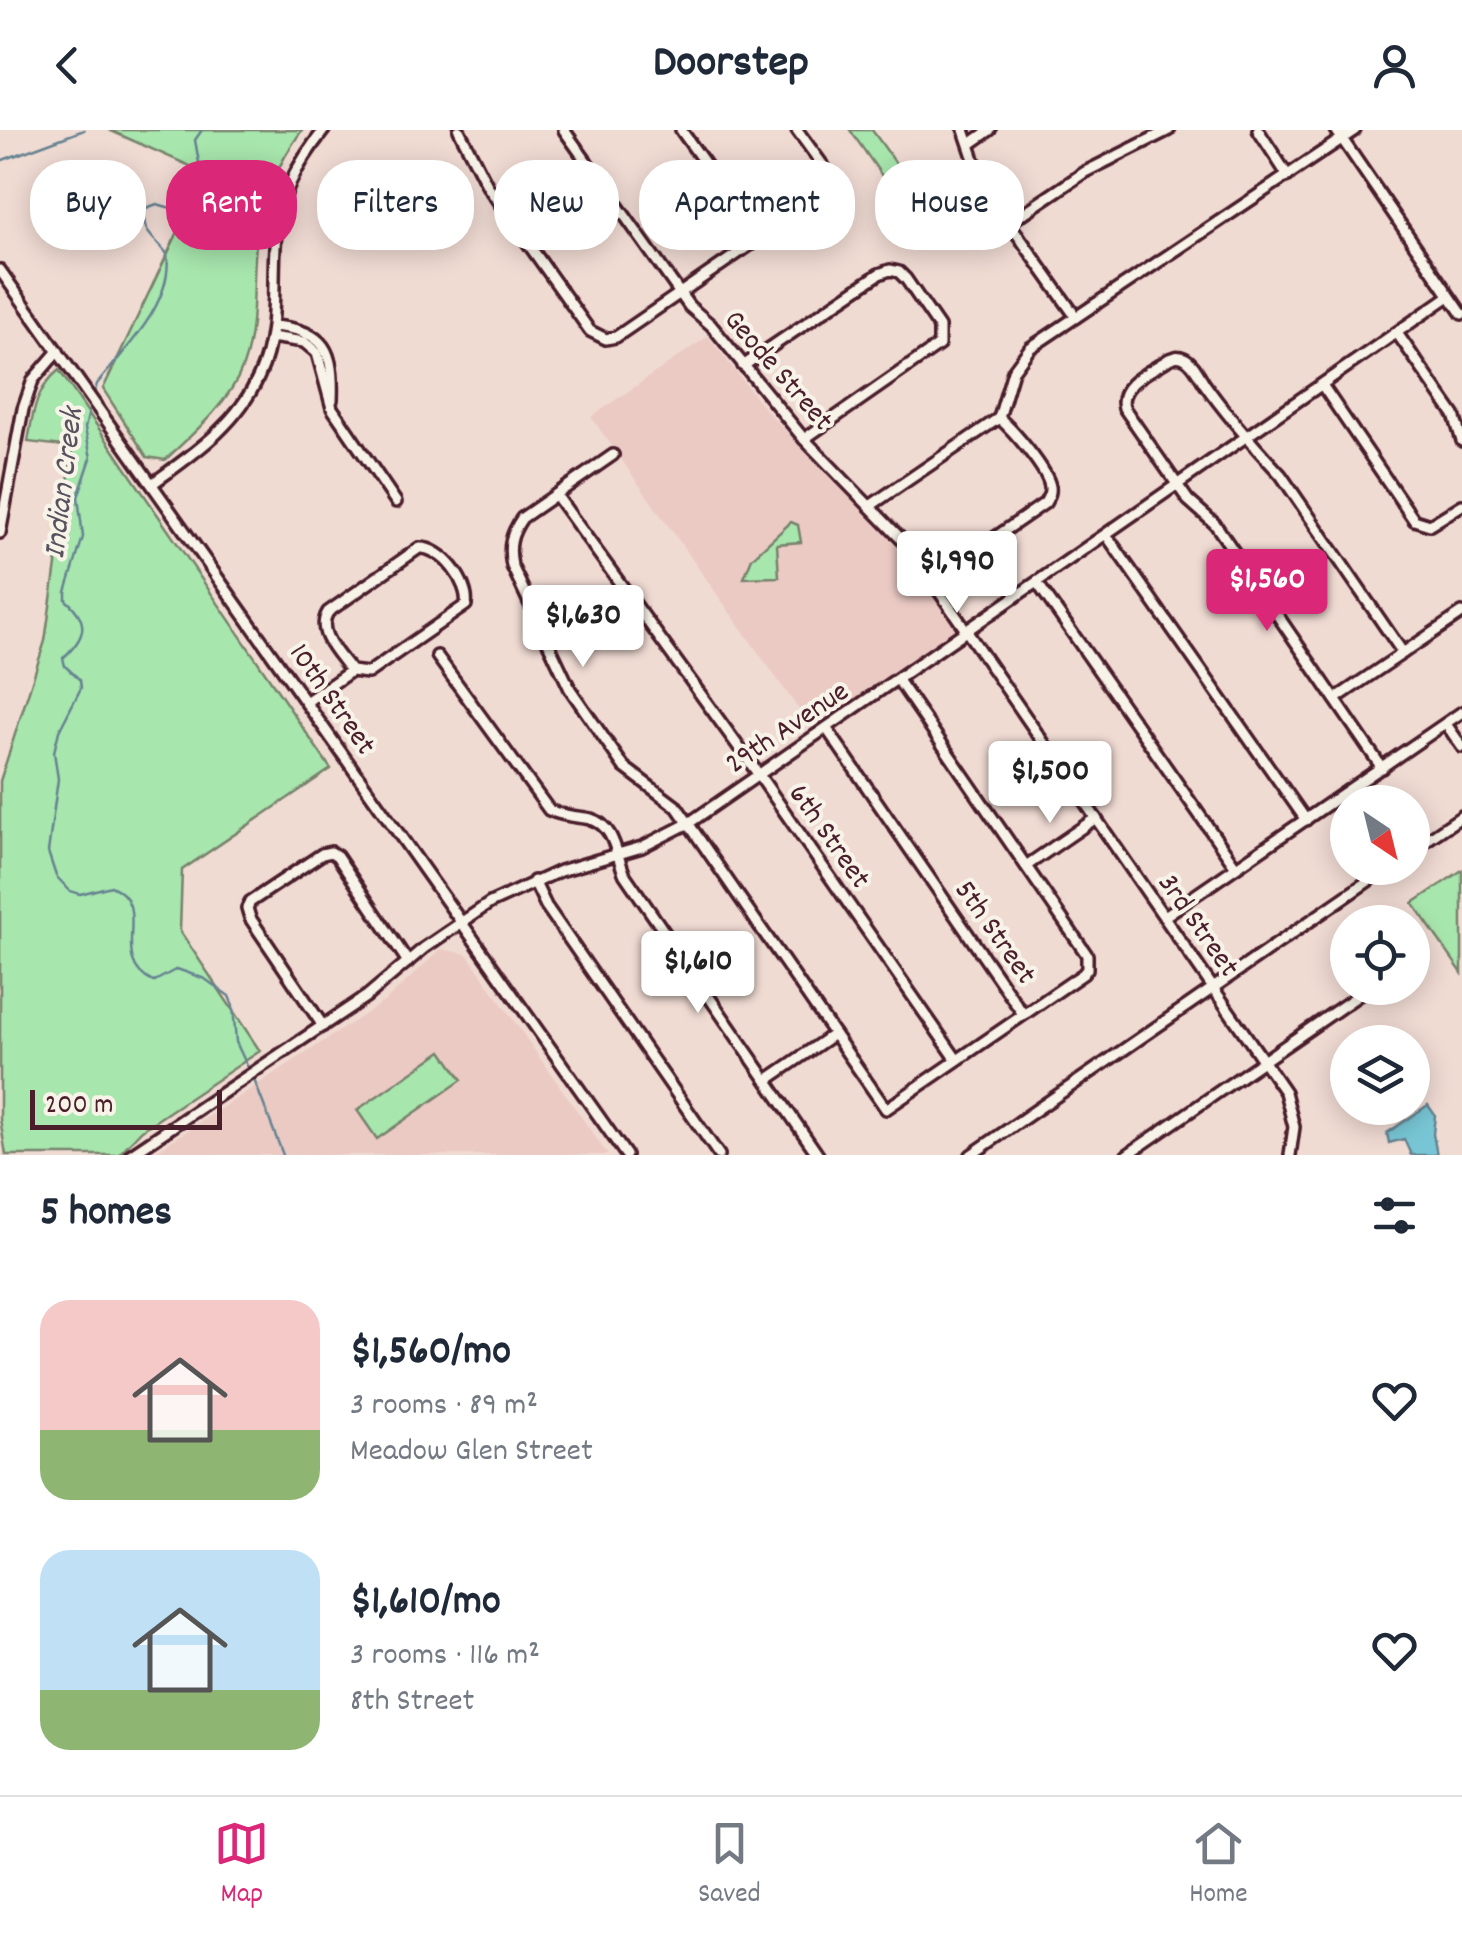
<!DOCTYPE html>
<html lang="en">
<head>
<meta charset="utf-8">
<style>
  :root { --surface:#fff; --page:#f6f6f7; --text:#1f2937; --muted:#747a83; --line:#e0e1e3; --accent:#db2777 }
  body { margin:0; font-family:Dekko,sans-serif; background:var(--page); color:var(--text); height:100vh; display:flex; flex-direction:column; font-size:38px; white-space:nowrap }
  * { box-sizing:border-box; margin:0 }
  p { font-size:32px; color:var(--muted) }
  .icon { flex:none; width:55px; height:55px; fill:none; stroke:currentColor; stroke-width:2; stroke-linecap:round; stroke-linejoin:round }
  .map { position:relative; height:1025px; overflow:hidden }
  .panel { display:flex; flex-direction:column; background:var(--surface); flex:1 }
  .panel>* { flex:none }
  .hud { position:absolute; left:30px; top:30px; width:1402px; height:90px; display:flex; gap:20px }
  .needle { width:65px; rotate:145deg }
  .buttons { position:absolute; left:1330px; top:655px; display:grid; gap:20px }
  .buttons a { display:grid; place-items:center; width:100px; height:100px; border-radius:50%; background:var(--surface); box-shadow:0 5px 25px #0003; font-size:50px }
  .scale { position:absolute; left:30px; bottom:25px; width:192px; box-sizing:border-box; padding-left:10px; border:5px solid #4a1f2b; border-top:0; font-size:28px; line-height:35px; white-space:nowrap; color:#4a1f2b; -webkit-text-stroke:8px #f7f3e8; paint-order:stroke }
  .price { position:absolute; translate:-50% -85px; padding:0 22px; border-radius:10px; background:#fff; color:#222; font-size:32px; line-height:65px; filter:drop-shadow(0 2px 5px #0008) }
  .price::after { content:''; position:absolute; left:50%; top:60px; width:30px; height:22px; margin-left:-15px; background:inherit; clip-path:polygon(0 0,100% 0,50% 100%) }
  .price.on { background:var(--accent); color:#fff }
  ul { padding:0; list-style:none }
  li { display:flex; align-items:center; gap:30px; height:250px; padding:0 40px }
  li span { display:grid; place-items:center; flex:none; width:280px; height:200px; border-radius:30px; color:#555 }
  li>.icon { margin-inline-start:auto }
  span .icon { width:120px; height:120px; fill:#fffc; stroke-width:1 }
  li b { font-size:42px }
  h2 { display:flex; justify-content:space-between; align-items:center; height:120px; padding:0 40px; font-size:42px }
  .chip { padding:0 35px; border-radius:40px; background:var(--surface); box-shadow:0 5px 25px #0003; font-size:35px; line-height:90px }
  .chip.on { background:var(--accent); color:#fff }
  header { display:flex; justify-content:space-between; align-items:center; height:130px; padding:0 40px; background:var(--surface); font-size:45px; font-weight:700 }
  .dock { display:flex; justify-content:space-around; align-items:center; height:140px; border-top:2px solid var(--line); background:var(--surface); font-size:28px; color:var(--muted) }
  .dock a { display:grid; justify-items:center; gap:5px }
  .dock .on { color:var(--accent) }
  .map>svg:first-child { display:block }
  .built { fill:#ebcac4 }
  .green { fill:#a7e6ad; stroke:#78826c; stroke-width:2.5 }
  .water { fill:#78c6d5; stroke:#668391; stroke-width:2.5 }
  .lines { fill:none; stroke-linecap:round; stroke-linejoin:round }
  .stream { stroke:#668391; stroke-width:2.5 }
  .minor-casing { stroke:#4a1f2b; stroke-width:16 }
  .minor { stroke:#f7f3e8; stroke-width:9 }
  .labels { text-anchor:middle; stroke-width:8; stroke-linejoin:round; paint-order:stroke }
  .street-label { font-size:30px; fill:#4a1f2b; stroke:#f7f3e8 }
  .water-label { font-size:32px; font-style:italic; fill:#58515e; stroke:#f7f3e8 }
</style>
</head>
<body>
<header><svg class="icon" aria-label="back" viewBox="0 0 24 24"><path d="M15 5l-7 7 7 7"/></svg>Doorstep<svg class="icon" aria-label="person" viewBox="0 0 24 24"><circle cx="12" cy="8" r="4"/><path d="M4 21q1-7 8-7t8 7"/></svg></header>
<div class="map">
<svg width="1462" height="1025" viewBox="0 0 1462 1025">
  <rect width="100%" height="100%" fill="#f0dbd3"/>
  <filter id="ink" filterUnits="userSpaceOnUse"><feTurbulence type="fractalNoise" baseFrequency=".01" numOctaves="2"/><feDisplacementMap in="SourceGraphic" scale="20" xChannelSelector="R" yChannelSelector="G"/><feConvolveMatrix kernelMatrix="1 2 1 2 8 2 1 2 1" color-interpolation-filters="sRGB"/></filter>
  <g filter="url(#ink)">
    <!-- built -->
    <g class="built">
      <polygon points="708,206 764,278 889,408 957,498 812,598 591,287"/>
      <polygon points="441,819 467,824 608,1025 150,1025 385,871"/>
    </g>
    <!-- green -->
    <g class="green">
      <path d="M109 0H302C280 31 262 67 257 105 251 148 258 194 243 236 230 272 193 304 165 330L147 327 103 259 206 43Z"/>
      <polygon points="850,0 872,0 913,57 896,66"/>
      <path d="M59 240 331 639 182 740 180 801 260 921 142 1000 118 1025H6L0 989V651L45 511 73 317 28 312C33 283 35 260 59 240Z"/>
      <polygon points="791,392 798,395 801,412 777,414 779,447 744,448 752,428"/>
      <polygon points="1462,740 1462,843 1413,773"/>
      <polygon points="442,921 462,950 377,1009 357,980"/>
    </g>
    <!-- water -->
    <g class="water">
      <polygon points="219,63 233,87 236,102 220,112 200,103 198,96 201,84 210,65"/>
      <polygon points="1428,975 1435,985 1433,1004 1437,1025 1411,1025 1404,1009 1389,1013 1387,1003"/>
    </g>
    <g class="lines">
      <!-- stream -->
      <g class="stream">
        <polyline points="0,31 84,0"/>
        <polyline points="201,55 211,68"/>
        <polyline points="227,80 248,80 260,84"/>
        <path d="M94 265 97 254C126 218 174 172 167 124 155 107 139 103 146 78L157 74 171 78 197 61 200 38 195 10 202 0"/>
        <path d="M91 273 85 298 91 328 78 367 83 407 66 462V470C91 492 85 508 63 528L65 536 80 550 81 558 59 601 54 622 58 649 48 722 56 746 70 761 80 764 111 756C156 775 106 829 153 852L177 839 205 849 229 866 233 876 236 912 249 940"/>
        <polyline points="253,947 283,1025"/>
      </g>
      <defs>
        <g id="minor">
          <polyline points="459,0 488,57 590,201 606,209 616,207 820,67 826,59 827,41 797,0"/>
          <polyline points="564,0 689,176 711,195 804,309 907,415 1285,962 1294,997 1290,1025"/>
          <polyline points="681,0 759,109"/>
          <polyline points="964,0 983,56 1076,187"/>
          <polyline points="1258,0 1288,46"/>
          <polyline points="1336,0 1462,184"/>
          <polyline points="970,14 990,0"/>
          <polyline points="1009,93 1085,42 1169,0"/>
          <polyline points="0,140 626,1025"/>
          <path d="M273 196C326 200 334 221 332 270"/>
          <polyline points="1397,203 1454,285 1462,311"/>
          <polyline points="271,207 304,212 317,223 332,278 396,372"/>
          <polyline points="743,236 879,144 890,140 899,142 906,149 939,197 939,215 804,309"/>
          <polyline points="1322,255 1414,390 1430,395 1462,375"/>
          <path d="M613 325 522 388C511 404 508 416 512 436L570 559 624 637 677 677 886 979 1083 844 1087 839V825L898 550"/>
          <path d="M152 354C193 324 237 295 259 246 280 200 271 152 276 103 280 64 300 30 324 0"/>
          <polyline points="556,365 759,645 957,930"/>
          <polyline points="870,376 999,288 1013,241 1030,218 1355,0"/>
          <polyline points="0,403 23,279 33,250 58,221"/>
          <polyline points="1107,406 1306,690"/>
          <path d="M932 451 1045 373C1048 367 1051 364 1050 357 1048 340 1012 299 999 288"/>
          <polyline points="1038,454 1236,737"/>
          <path d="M437 526 549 680C564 687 576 686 591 689 615 696 616 726 625 745L818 1025"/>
          <polyline points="1335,569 1462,483"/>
          <path d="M306 572 351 541 368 543 466 475C470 453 441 416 419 418L328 482C315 503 339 524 351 541"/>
          <polyline points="1446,594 1462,617"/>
          <polyline points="827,599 1023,884"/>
          <path d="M1382 638 1215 394 1188 370 1124 278C1117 254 1152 241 1169 229 1175 227 1177 225 1184 228 1193 232 1199 245 1204 253 1227 286 1254 316 1281 345L1403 523"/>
          <polyline points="1412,720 1462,686"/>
          <polyline points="1026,736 1096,688"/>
          <polyline points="534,751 546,776 719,1025"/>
          <polyline points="1165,786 1462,582"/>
          <polyline points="323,896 250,788 247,778 250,772 322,724 331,722 337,726 408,832"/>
          <polyline points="767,950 834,904"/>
          <polyline points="130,1025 367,866 424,818 490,773 560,741 642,717 689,693 1449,166"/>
          <polyline points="971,1025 1387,738"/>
          <polyline points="1127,1025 1369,858"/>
        </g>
      </defs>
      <!-- minor casing -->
      <use href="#minor" class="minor-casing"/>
      <!-- minor -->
      <use href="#minor" class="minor"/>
    </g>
  </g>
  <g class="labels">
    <!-- street labels -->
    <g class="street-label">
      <text transform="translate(780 239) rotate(49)" y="10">Geode Street</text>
      <text transform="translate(334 568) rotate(55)" y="10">10th Street</text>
      <text transform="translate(786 596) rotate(-34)" y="10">29th Avenue</text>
      <text transform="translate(831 705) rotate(55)" y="10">6th Street</text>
      <text transform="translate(1200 794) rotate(55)" y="10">3rd Street</text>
      <text transform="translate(997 801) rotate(55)" y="10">5th Street</text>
    </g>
    <!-- water labels -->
    <g class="water-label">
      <text transform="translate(61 353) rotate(-83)" y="11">Indian Creek</text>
    </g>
  </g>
</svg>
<div class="buttons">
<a><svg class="needle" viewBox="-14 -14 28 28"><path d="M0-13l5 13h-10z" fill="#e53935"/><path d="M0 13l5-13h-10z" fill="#747a83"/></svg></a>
<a><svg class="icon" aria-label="locate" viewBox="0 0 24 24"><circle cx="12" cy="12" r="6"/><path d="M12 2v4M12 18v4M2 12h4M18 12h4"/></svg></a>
<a><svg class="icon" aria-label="layers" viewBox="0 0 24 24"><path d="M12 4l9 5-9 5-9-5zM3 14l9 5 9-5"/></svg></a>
</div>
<div class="scale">200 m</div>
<b class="price" style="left:957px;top:486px">$1,990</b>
<b class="price on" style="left:1267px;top:504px">$1,560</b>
<b class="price" style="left:583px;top:540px">$1,630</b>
<b class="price" style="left:1050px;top:696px">$1,500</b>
<b class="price" style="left:698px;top:886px">$1,610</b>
<div class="hud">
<a class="chip">Buy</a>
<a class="chip on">Rent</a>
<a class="chip">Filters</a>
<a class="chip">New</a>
<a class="chip">Apartment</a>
<a class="chip">House</a>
</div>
</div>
<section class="panel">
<h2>5 homes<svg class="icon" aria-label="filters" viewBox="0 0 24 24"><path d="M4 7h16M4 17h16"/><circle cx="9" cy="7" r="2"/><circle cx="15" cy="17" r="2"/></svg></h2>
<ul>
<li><span style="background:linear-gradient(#f6c9c9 65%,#8fb573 0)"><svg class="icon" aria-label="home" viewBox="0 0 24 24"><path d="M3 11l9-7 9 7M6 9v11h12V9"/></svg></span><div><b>$1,560/mo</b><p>3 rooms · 89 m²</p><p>Meadow Glen Street</p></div><svg class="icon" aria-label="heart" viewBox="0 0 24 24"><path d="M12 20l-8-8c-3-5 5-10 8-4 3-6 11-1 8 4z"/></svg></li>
<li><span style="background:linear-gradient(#bfe0f5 70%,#8fb573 0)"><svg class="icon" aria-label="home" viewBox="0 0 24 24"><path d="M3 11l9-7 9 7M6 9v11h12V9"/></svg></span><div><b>$1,610/mo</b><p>3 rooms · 116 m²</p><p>8th Street</p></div><svg class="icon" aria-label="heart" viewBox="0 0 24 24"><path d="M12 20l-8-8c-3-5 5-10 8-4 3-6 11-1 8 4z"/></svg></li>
</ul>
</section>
<nav class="dock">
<a class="on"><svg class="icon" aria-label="map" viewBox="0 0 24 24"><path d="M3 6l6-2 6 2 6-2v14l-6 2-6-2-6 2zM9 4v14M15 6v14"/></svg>Map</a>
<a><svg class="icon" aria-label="saved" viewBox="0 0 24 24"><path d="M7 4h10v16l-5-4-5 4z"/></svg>Saved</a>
<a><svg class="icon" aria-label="home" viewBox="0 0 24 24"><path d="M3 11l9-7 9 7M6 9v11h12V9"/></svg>Home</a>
</nav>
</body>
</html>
